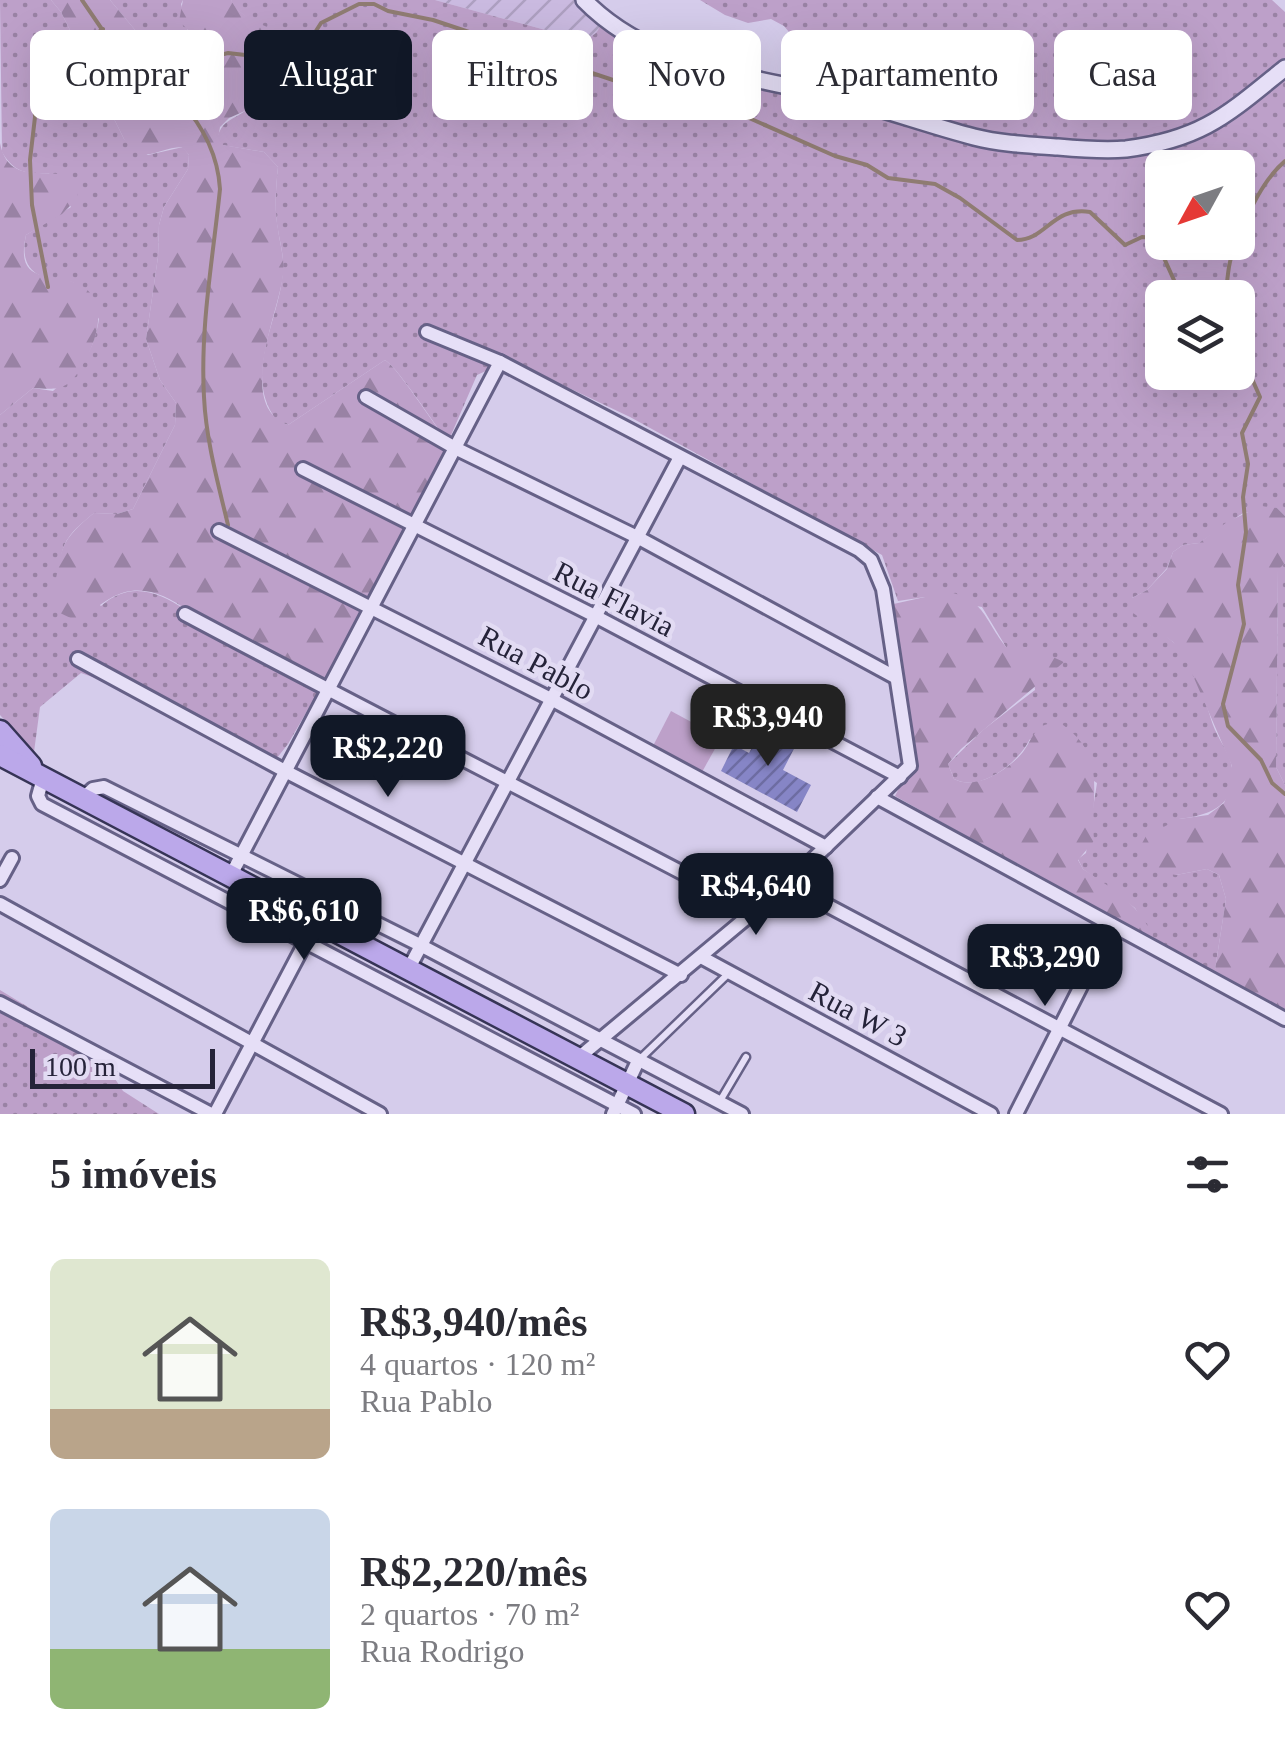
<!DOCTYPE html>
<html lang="pt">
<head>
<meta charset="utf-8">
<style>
  :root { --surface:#fff; --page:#f2f2f3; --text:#2b2b33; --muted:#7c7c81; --accent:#111827 }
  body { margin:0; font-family:Georgia,serif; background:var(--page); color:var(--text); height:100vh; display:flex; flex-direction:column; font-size:38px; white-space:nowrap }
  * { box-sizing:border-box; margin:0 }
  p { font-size:32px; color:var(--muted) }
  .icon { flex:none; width:55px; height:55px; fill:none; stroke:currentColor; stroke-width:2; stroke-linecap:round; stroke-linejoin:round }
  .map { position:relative; height:1114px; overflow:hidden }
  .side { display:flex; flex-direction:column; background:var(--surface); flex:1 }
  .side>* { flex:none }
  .top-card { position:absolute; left:30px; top:30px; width:1225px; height:90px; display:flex; gap:20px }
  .needle { width:65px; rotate:230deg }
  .buttons { position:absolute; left:1145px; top:150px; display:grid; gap:20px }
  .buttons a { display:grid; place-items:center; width:110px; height:110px; border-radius:15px; background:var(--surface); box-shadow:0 10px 40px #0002; font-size:50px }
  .scale { position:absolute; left:30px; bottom:25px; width:185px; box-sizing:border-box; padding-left:10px; border:5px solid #252339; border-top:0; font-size:28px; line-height:35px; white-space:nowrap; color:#252339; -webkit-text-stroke:8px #e2dbf3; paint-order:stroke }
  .price { position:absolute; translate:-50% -85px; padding:0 22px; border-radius:20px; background:var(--accent); color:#fff; font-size:32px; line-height:65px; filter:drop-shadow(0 2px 5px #0008) }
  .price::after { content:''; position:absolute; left:50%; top:60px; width:30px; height:22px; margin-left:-15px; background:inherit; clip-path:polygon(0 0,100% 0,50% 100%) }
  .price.on { background:#222; color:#fff }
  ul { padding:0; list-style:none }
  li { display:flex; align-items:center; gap:30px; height:250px; padding:0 50px }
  li span { display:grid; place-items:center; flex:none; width:280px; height:200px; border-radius:15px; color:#555 }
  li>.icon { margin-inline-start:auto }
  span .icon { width:120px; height:120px; fill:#fffc; stroke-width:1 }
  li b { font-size:42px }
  h2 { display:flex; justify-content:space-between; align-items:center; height:120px; padding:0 50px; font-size:42px }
  .chip { padding:0 35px; border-radius:15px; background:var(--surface); box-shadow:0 10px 40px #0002; font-size:35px; line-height:90px }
  .chip.on { background:var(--accent); color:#fff }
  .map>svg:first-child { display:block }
  .farmland { fill:url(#farmland-furrows) }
  .grass { fill:url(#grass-dots); fill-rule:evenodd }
  .forest { fill:url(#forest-firs) }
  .garden { fill:#bda0c9 }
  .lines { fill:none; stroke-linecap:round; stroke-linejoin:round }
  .stream { stroke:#8f7c72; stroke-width:4 }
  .building { fill:url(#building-hatch) }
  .service-casing { stroke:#666187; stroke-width:11 }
  .minor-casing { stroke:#666187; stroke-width:18 }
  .tertiary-casing { stroke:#666187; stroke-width:20 }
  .primary-casing { stroke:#363456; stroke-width:25 }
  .service { stroke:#e6dff7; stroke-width:6 }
  .minor { stroke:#e6dff7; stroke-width:12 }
  .tertiary { stroke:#e6dff7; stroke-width:15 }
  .primary { stroke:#bba8ea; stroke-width:20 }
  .labels { text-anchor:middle; stroke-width:9; stroke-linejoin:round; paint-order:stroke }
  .street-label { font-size:30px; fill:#252339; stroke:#e2dbf3 }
</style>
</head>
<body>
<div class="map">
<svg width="1285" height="1114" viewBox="0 0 1285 1114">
  <defs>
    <pattern id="farmland-furrows" width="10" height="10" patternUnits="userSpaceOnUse" patternTransform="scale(2.5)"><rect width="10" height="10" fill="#cabae0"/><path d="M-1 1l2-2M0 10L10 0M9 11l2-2" fill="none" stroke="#ada0c1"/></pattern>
    <pattern id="grass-dots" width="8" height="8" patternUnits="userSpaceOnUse" patternTransform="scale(2.5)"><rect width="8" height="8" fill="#bda0c9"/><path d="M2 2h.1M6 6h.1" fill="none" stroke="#9982a4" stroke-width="1.8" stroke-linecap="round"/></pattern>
    <pattern id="forest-firs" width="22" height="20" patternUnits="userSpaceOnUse" patternTransform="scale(2.5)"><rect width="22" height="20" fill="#bda0c9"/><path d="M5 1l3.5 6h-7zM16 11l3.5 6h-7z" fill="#9982a4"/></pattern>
    <pattern id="building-hatch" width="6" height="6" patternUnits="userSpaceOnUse" patternTransform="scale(2.5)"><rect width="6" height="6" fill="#8685c6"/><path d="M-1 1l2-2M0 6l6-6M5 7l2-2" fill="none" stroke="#6d6ca2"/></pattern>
  </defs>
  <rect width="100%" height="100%" fill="#d5cceb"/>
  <!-- farmland -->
  <polygon class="farmland" points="435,0 583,0 601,19 600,29 593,36 582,40"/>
  <!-- grass -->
  <g class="grass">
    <path d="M0 0H51L61 12 124 139 148 155 183 147 189 155 188 169 164 207 159 225 158 257 146 339 160 380 176 403 175 425 133 509 117 514 94 513C72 531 60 541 60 570L101 606C148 565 191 619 231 641 261 658 294 668 325 681L315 702 311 704 288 744 273 763 124 688 81 673 40 707 34 752 0 715V415L33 388 53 391C80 367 93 356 99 319L73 282C41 280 18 273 26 235L71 207 49 173C27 174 14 173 2 152Z"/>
    <path d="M110 0H183L181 4 188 32 198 40 203 51C196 66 186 69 171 73Z"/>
    <path d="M231 0H435L582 40C594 36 600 33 601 19L633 42 811 87 818 79 819 68 784 26 771 19 748 23 725 15 700 0H1272L1285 12V516L1277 508 1243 513 1199 543 1183 545 1173 552 1167 568 1147 590 1132 598C1146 630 1151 621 1173 642 1194 663 1204 697 1213 725 1218 739 1230 753 1232 768 1237 806 1210 815 1179 819L1176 875 1207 869 1219 875 1226 899 1214 976 1154 942 1135 908 1083 869 1078 859 1086 853 1097 783 1030 739C1018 763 981 793 954 779L948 764 983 730 1035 690 1030 647H1006L982 607 925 597 898 601 882 555 630 417 510 360 477 375 448 442C434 424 399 369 385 360L288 425 277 421C241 374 281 319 283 269 284 255 280 243 278 230 274 209 276 188 278 167L264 152 222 145 217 139C222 120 231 121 245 111 274 91 275 72 316 75L234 7ZM1162 168H1238V242H1162ZM1162 298H1238V372H1162Z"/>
    <polygon points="1285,563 1285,785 1276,767 1278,569"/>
    <polygon points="0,990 79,1038 100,1056 123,1091 159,1114 0,1114"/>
  </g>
  <!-- forest -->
  <g class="forest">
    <path d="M51 0H110L171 73C186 68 196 66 203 51L198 40 179 21 183 0H231C242 22 274 28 295 38 308 45 318 53 329 63V73L296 74 283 79 247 110 229 118 220 127 218 139 223 145 264 152 278 167C276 188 274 208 278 229 280 245 285 259 283 275 279 312 235 406 288 425L385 360C399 369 433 424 448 442L422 500 325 681C294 669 262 658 232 642 201 625 170 586 131 591 111 593 94 611 77 621L60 613 51 599C65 552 52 547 94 513L117 514 133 509 175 425 176 403 160 380 146 339 158 257 159 225 164 207 188 169 189 155 182 147C156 148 144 167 124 139L61 12Z"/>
    <path d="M0 143C11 200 76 148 78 198L62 214 26 235C15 285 49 272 76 283 114 299 95 347 79 371 65 392 55 389 33 388L0 415Z"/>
    <polygon points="1261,506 1277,508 1285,516 1285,563 1278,570 1276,767 1285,785 1285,1017 1214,976 1226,899 1219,875 1207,869 1176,875 1157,872 1139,849 1146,836 1179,819 1208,815 1224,803 1230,788 1232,766 1188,664 1173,642 1129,610 1132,598 1147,590 1167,569 1173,552 1183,545 1199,543 1227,522"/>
    <path d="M936 589C986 598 980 613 1006 647H1030L1064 662 961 749 948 764 954 779C976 791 1008 770 1023 752 1029 744 1033 732 1042 726 1046 724 1052 723 1057 721 1109 754 1090 790 1094 841L1078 860 1083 869C1111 888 1145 907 1154 942L895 796 909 769 918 761 901 727 889 605 925 597Z"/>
  </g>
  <!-- garden -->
  <polygon class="garden" points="671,711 721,738 702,772 653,746"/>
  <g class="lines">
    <!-- stream -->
    <g class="stream">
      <path d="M82 0 110 41 141 68 152 104 164 114 174 112C187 91 202 57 228 53L307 62 313 55 314 34 321 23 359 4H374L388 11 433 20 616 81 740 114 835 156 867 165 888 178 935 184 960 198 1017 240C1046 240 1053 206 1090 212L1125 245 1142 237 1155 238 1182 298"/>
      <path d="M180 101C203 126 218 156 220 189 213 258 200 327 204 397 206 440 218 483 228 525"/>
      <polyline points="48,287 32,205 30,160 35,117 34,86 51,66 103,29"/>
      <path d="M1224 298C1228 285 1227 271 1231 258 1241 227 1260 182 1285 161"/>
      <polyline points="1238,347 1260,397 1242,433 1248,464 1243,497 1246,532 1238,585 1244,624 1223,704 1228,726 1261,760 1272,783 1285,794"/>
    </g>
  </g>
  <!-- building -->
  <polygon class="building" points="764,725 797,743 783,770 811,785 797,812 721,771 734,745 749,753"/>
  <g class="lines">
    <defs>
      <g id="service">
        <polyline points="639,1060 729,973"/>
        <polyline points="720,1101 746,1057"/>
      </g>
      <g id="minor">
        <polyline points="427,332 500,362 859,550 871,560 883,589 910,766 787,884 577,1059"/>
        <polyline points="366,397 457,449 637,537 895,677"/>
        <polyline points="303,469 593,615 900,777"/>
        <polyline points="219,531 551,699 826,847"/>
        <path d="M185 614C374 715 566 811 755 911"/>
        <polyline points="78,659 285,771 681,975"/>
        <polyline points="43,778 38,796 42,804 634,1114"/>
        <polyline points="877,797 1285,1019"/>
        <polyline points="82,799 93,789 104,787 420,945 742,1114"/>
        <polyline points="230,877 500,362"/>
        <polyline points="0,880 12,858"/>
        <polyline points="787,884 1221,1114"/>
        <polyline points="0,904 380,1114"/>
        <polyline points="701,957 991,1114"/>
        <polyline points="408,970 680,457"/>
        <polyline points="0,1003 211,1114"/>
        <polyline points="215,1114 316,922"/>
        <polyline points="613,1114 638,1061"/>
        <polyline points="1016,1114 1112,925"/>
      </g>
      <path id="tertiary" d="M584 0C650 68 748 75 836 97 882 108 928 125 974 137 1002 144 1030 145 1058 147 1080 149 1103 151 1126 149 1203 139 1228 114 1285 68"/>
      <g id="primary">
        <polyline points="0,731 31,766"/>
        <polyline points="0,755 684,1114"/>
      </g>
    </defs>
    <!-- service casing -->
    <use href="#service" class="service-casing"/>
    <!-- minor casing -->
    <use href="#minor" class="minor-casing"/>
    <!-- tertiary casing -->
    <use href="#tertiary" class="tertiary-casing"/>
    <!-- primary casing -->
    <use href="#primary" class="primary-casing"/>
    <!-- service -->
    <use href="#service" class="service"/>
    <!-- minor -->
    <use href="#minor" class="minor"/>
    <!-- tertiary -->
    <use href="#tertiary" class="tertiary"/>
    <!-- primary -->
    <use href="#primary" class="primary"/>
  </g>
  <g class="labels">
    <!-- street labels -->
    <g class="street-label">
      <text transform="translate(614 599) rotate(27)" y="10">Rua Flavia</text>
      <text transform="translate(536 663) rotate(28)" y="10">Rua Pablo</text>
      <text transform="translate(858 1014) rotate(28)" y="10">Rua W 3</text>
    </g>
  </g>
</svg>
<div class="buttons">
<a><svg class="needle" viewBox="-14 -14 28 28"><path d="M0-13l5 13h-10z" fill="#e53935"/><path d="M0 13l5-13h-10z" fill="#7c7c81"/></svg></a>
<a><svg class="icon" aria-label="layers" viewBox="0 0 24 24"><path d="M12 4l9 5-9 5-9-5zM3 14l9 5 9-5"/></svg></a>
</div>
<div class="scale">100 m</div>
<b class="price on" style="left:768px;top:769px">R$3,940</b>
<b class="price" style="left:388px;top:800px">R$2,220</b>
<b class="price" style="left:756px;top:938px">R$4,640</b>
<b class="price" style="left:304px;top:963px">R$6,610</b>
<b class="price" style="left:1045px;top:1009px">R$3,290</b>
<div class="top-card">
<a class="chip">Comprar</a>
<a class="chip on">Alugar</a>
<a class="chip">Filtros</a>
<a class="chip">Novo</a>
<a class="chip">Apartamento</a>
<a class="chip">Casa</a>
</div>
</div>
<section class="side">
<h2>5 imóveis<svg class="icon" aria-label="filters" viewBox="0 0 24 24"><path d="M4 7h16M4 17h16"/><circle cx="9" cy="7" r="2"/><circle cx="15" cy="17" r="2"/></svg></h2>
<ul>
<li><span style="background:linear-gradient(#dfe7d0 75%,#b9a48a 0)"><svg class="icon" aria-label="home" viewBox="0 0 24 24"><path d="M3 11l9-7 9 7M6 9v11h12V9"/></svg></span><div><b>R$3,940/mês</b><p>4 quartos · 120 m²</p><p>Rua Pablo</p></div><svg class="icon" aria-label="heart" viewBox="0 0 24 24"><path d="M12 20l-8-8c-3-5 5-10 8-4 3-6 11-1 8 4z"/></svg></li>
<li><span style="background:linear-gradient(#c9d6e8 70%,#8fb573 0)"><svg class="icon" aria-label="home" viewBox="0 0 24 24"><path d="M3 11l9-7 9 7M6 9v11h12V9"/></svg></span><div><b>R$2,220/mês</b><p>2 quartos · 70 m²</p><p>Rua Rodrigo</p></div><svg class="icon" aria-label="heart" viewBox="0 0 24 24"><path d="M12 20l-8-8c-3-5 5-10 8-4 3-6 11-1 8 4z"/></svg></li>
</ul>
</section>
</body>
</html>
